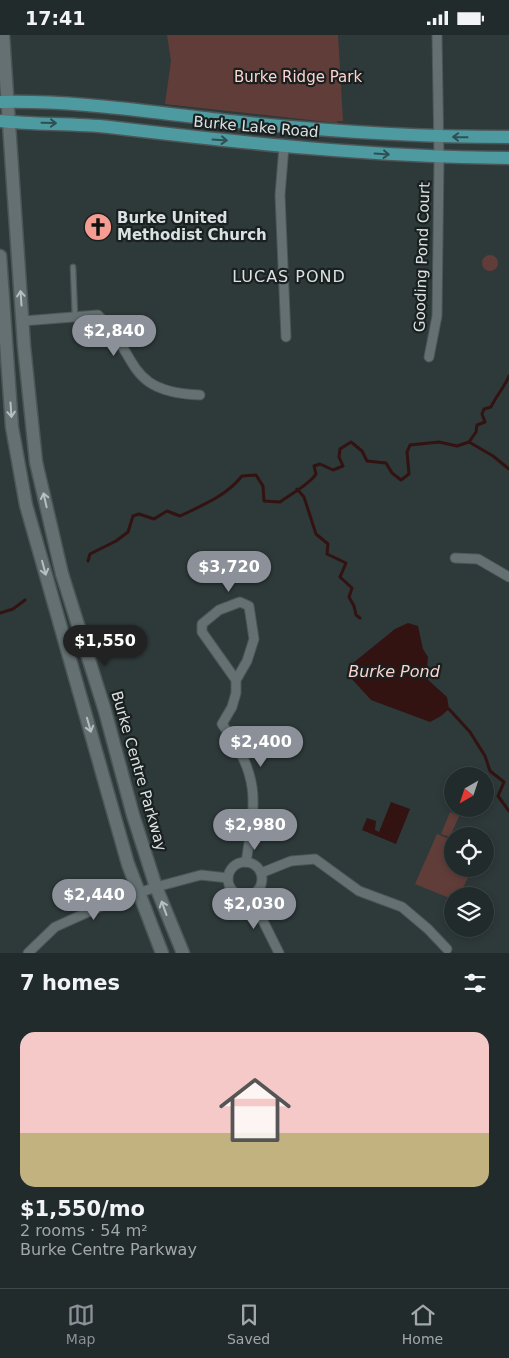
<!DOCTYPE html>
<html lang="en">
<head>
<meta charset="utf-8">
<style>
  :root { --surface:#222b2c; --page:#2a3334; --text:#f1f3f6; --muted:#a2a7a9; --line:#3f4748; --accent:#8c9099 }
  body { margin:0; font-family:"DejaVu Sans",sans-serif; background:var(--page); color:var(--text); height:100vh; display:flex; flex-direction:column; font-size:19px; white-space:nowrap }
  * { box-sizing:border-box; margin:0 }
  p { font-size:16px; color:var(--muted) }
  .icon { flex:none; width:28px; height:28px; fill:none; stroke:currentColor; stroke-width:2; stroke-linecap:round; stroke-linejoin:round }
  .map { position:relative; height:918px; overflow:hidden }
  .panel { display:flex; flex-direction:column; background:var(--surface); flex:1 }
  .panel>* { flex:none }
  .needle { width:32px; rotate:219deg }
  .tools { position:absolute; left:444px; top:732px; display:grid; gap:10px }
  .tools a { display:grid; place-items:center; width:50px; height:50px; border-radius:50%; background:var(--surface); box-shadow:0 2px 8px #0003,0 0 0 1px var(--line); font-size:25px }
  .price { position:absolute; translate:-50% -42px; padding:0 11px; border-radius:18px; background:var(--accent); color:#fff; font-size:16px; line-height:32px; filter:drop-shadow(0 1px 2px #0008) }
  .price::after { content:''; position:absolute; left:50%; top:30px; width:15px; height:11px; margin-left:-8px; background:inherit; clip-path:polygon(0 0,100% 0,50% 100%) }
  .price.active { background:#222; color:#fff }
  ul { padding:0; list-style:none }
  li { display:grid; align-content:center; gap:10px; height:265px; padding:0 20px }
  li span { display:grid; place-items:center; height:155px; border-radius:15px; color:#555 }
  li>.icon { margin-inline-start:auto }
  span .icon { width:90px; height:90px; fill:#fffc; stroke-width:1 }
  li b { font-size:21px }
  h2 { display:flex; justify-content:space-between; align-items:center; height:60px; padding:0 20px; font-size:21px }
  .status { display:flex; justify-content:space-between; align-items:center; height:35px; padding:0 25px; background:var(--surface); direction:ltr }
  .status svg { height:14px; fill:currentColor }
  .tab-bar { display:flex; justify-content:space-around; align-items:center; height:70px; border-top:1px solid var(--line); background:var(--surface); font-size:14px; color:var(--muted) }
  .tab-bar a { display:grid; justify-items:center; gap:2px }
  .tab-bar .active { color:var(--accent) }
  .map>svg:first-child { display:block }
  .green { fill:#613d39 }
  .water { fill:#321311 }
  .lines { fill:none; stroke-linecap:round; stroke-linejoin:round }
  .stream { stroke:#321311; stroke-width:3 }
  .service-casing { stroke:#4d5657; stroke-width:7 }
  .minor-casing { stroke:#4d5657; stroke-width:11 }
  .secondary-casing { stroke:#4d5657; stroke-width:15 }
  .primary-casing { stroke:#4d5657; stroke-width:15 }
  .service { stroke:#647071; stroke-width:4.5 }
  .minor { stroke:#647071; stroke-width:9 }
  .secondary { stroke:#647071; stroke-width:12 }
  .primary { stroke:#4d9aa1; stroke-width:12 }
  .oneway { stroke:#2e5053 }
  .oneway2 { stroke:#b7bfc0 }
  .labels { text-anchor:middle; stroke-width:4.5; stroke-linejoin:round; paint-order:stroke }
  .park-label { font-size:15px; fill:#ffd3ce; stroke:#1a1f1f }
  .street-label { font-size:15px; fill:#dae1e2; stroke:#1a1f1f }
  .poi-label { font-size:15px; font-weight:bold; fill:#dae1e2; stroke:#1a1f1f; text-anchor:start }
  .neighbourhood-label { font-size:16px; letter-spacing:1px; fill:#dae1e2; stroke:#1a1f1f }
  .water-label { font-size:16px; font-style:italic; fill:#fdd2cd; stroke:#1a1f1f }
</style>
</head>
<body>
<div class="status"><b>17:41</b><svg viewBox="0 0 49 12"><path d="M0 12V9h3v3zM5 12V6h3v6zM10 12V3h3v9zM15 12V0h3v12zM26 1h20v11H26zM47 4h2v5h-2z"/></svg></div>
<div class="map">
<svg width="509" height="918" viewBox="0 0 509 918">
  <rect width="100%" height="100%" fill="#2e393a"/>
  <!-- green -->
  <g class="green">
    <polygon points="167,0 338,0 343,86 337,86 337,88 165,69 171,26"/>
    <circle cx="490" cy="228" r="8"/>
    <polygon points="450,777 459,781 450,802 441,799"/>
    <polygon points="437,799 452,805 452,834 472,834 459,861 452,861 452,864 415,849"/>
  </g>
  <!-- water -->
  <g class="water">
    <polygon points="408,588 418,591 423,614 428,622 426,643 447,662 449,674 441,681 430,687 371,665 350,642 353,628 395,594"/>
    <polygon points="391,767 410,774 396,809 362,795 367,783 376,786 375,795 379,797"/>
  </g>
  <g class="lines">
    <!-- stream -->
    <g class="stream">
      <polyline points="469,407 493,421 509,434"/>
      <polyline points="297,454 304,462 316,499 328,509 327,519 346,528 340,542 352,553 349,562 354,571 356,580 360,583"/>
      <path d="M88 526 90 519 116 506 128 497 133 481 139 479 154 484 167 476 180 481C203 470 226 461 242 441L256 440 263 451 264 466 280 467C291 459 310 449 316 439L314 431 320 429 333 435 343 431 339 422 340 414 351 407 362 416 367 426 386 428 392 438 401 445 409 439 407 417 410 410 439 407 457 411 469 407 476 397 477 390 485 387 482 379 484 374 491 372C496 361 504 353 509 341"/>
      <polyline points="0,578 13,574 25,565"/>
      <polyline points="449,674 470,697 485,721 490,736 504,747 498,761 509,776"/>
    </g>
    <defs>
      <polyline id="service" points="73,232 75,282"/>
      <g id="minor">
        <polyline points="284,111 280,160 286,302"/>
        <path d="M23 286 98 280C140 321 124 357 200 360"/>
        <polyline points="429,322 437,281 439,123 437,0"/>
        <polyline points="455,523 478,524 509,542"/>
        <path d="M236 645 202 597V589L219 575 240 567 249 571 254 604 247 626 236 645V658L232 672 222 689C261 742 256 765 246 827"/>
        <circle cx="245" cy="844" r="17"/>
        <polyline points="261,838 291,826 315,824 359,856 402,872 428,894 447,914"/>
        <polyline points="250,860 279,918"/>
        <polyline points="28,918 55,892 106,869 156,852 201,840 228,843"/>
      </g>
      <g id="secondary">
        <polyline points="3,0 24,311 36,427 62,539 105,676 133,780 156,852 183,918"/>
        <polyline points="0,221 12,392 26,470 128,829 162,918"/>
      </g>
      <g id="primary">
        <path d="M0 67C76 65 154 78 230 86 323 96 415 102 509 102"/>
        <path d="M0 86C36 90 73 88 109 92 242 108 375 122 509 123"/>
      </g>
    </defs>
    <!-- service casing -->
    <use href="#service" class="service-casing"/>
    <!-- minor casing -->
    <use href="#minor" class="minor-casing"/>
    <!-- secondary casing -->
    <use href="#secondary" class="secondary-casing"/>
    <!-- primary casing -->
    <use href="#primary" class="primary-casing"/>
    <!-- service -->
    <use href="#service" class="service"/>
    <!-- minor -->
    <use href="#minor" class="minor"/>
    <!-- secondary -->
    <use href="#secondary" class="secondary"/>
    <!-- primary -->
    <use href="#primary" class="primary"/>
  </g>
  <!-- one-way arrows -->
  <defs><path id="oneway-shaft" d="M-6 0H5M1.5-3L5.5 0L1.5 3" fill="none" stroke-width="1.6" stroke-linecap="round" stroke-linejoin="round" transform="scale(1.25)"/></defs>
  <g class="oneway">
    <use href="#oneway-shaft" transform="translate(49 88) rotate(1)"/>
    <use href="#oneway-shaft" transform="translate(460 102) rotate(-179)"/>
    <use href="#oneway-shaft" transform="translate(220 105) rotate(4)"/>
    <use href="#oneway-shaft" transform="translate(382 119) rotate(4)"/>
  </g>
  <g class="oneway2">
    <use href="#oneway-shaft" transform="translate(21 263) rotate(-94)"/>
    <use href="#oneway-shaft" transform="translate(11 375) rotate(86)"/>
    <use href="#oneway-shaft" transform="translate(45 465) rotate(-103)"/>
    <use href="#oneway-shaft" transform="translate(44 533) rotate(75)"/>
    <use href="#oneway-shaft" transform="translate(89 690) rotate(74)"/>
    <use href="#oneway-shaft" transform="translate(164 873) rotate(-110)"/>
  </g>
  <!-- icons -->
  <defs>
    <symbol id="church-disc" viewBox="-11 -11 22 22"><circle r="9.5" fill="#f59c93" stroke="#1a1f1f"/><path d="M-1.2-6h2.4v3.5h3.3v2.4h-3.3V6h-2.4V-.1h-3.3v-2.4h3.3Z" fill="#111"/></symbol>
  </defs>
  <g fill-rule="evenodd">
    <use href="#church-disc" x="82" y="176" width="32" height="32"/>
  </g>
  <g class="labels">
    <!-- park labels -->
    <g class="park-label">
      <text x="298" y="47">Burke Ridge Park</text>
    </g>
    <!-- street labels -->
    <g class="street-label">
      <text transform="translate(256 92) rotate(5)" y="5">Burke Lake Road</text>
      <text transform="translate(422 222) rotate(-88)" y="5">Gooding Pond Court</text>
      <text transform="translate(139 736) rotate(74)" y="5">Burke Centre Parkway</text>
    </g>
    <!-- poi labels -->
    <g class="poi-label">
      <text x="117" y="188">Burke United<tspan x="117" dy="17">Methodist Church</tspan></text>
    </g>
    <!-- neighbourhood labels -->
    <g class="neighbourhood-label">
      <text x="289" y="247">LUCAS POND</text>
    </g>
    <!-- water labels -->
    <g class="water-label">
      <text x="394" y="642">Burke Pond</text>
    </g>
  </g>
</svg>
<div class="tools">
<a><svg class="needle" viewBox="-14 -14 28 28"><path d="M0-13l5 13h-10z" fill="#e53935"/><path d="M0 13l5-13h-10z" fill="#a2a7a9"/></svg></a>
<a><svg class="icon" aria-label="locate" viewBox="0 0 24 24"><circle cx="12" cy="12" r="6"/><path d="M12 2v4M12 18v4M2 12h4M18 12h4"/></svg></a>
<a><svg class="icon" aria-label="layers" viewBox="0 0 24 24"><path d="M12 4l9 5-9 5-9-5zM3 14l9 5 9-5"/></svg></a>
</div>
<b class="price" style="left:114px;top:322px">$2,840</b>
<b class="price" style="left:229px;top:558px">$3,720</b>
<b class="price active" style="left:105px;top:632px">$1,550</b>
<b class="price" style="left:261px;top:733px">$2,400</b>
<b class="price" style="left:255px;top:816px">$2,980</b>
<b class="price" style="left:94px;top:886px">$2,440</b>
<b class="price" style="left:254px;top:895px">$2,030</b>
</div>
<section class="panel">
<h2>7 homes<svg class="icon" aria-label="filters" viewBox="0 0 24 24"><path d="M4 7h16M4 17h16"/><circle cx="9" cy="7" r="2"/><circle cx="15" cy="17" r="2"/></svg></h2>
<ul>
<li><span style="background:linear-gradient(#f6c9c9 65%,#c2b280 0)"><svg class="icon" aria-label="home" viewBox="0 0 24 24"><path d="M3 11l9-7 9 7M6 9v11h12V9"/></svg></span><div><b>$1,550/mo</b><p>2 rooms · 54 m²</p><p>Burke Centre Parkway</p></div></li>
</ul>
</section>
<nav class="tab-bar">
<a class="active"><svg class="icon" aria-label="map" viewBox="0 0 24 24"><path d="M3 6l6-2 6 2 6-2v14l-6 2-6-2-6 2zM9 4v14M15 6v14"/></svg>Map</a>
<a><svg class="icon" aria-label="saved" viewBox="0 0 24 24"><path d="M7 4h10v16l-5-4-5 4z"/></svg>Saved</a>
<a><svg class="icon" aria-label="home" viewBox="0 0 24 24"><path d="M3 11l9-7 9 7M6 9v11h12V9"/></svg>Home</a>
</nav>
</body>
</html>
